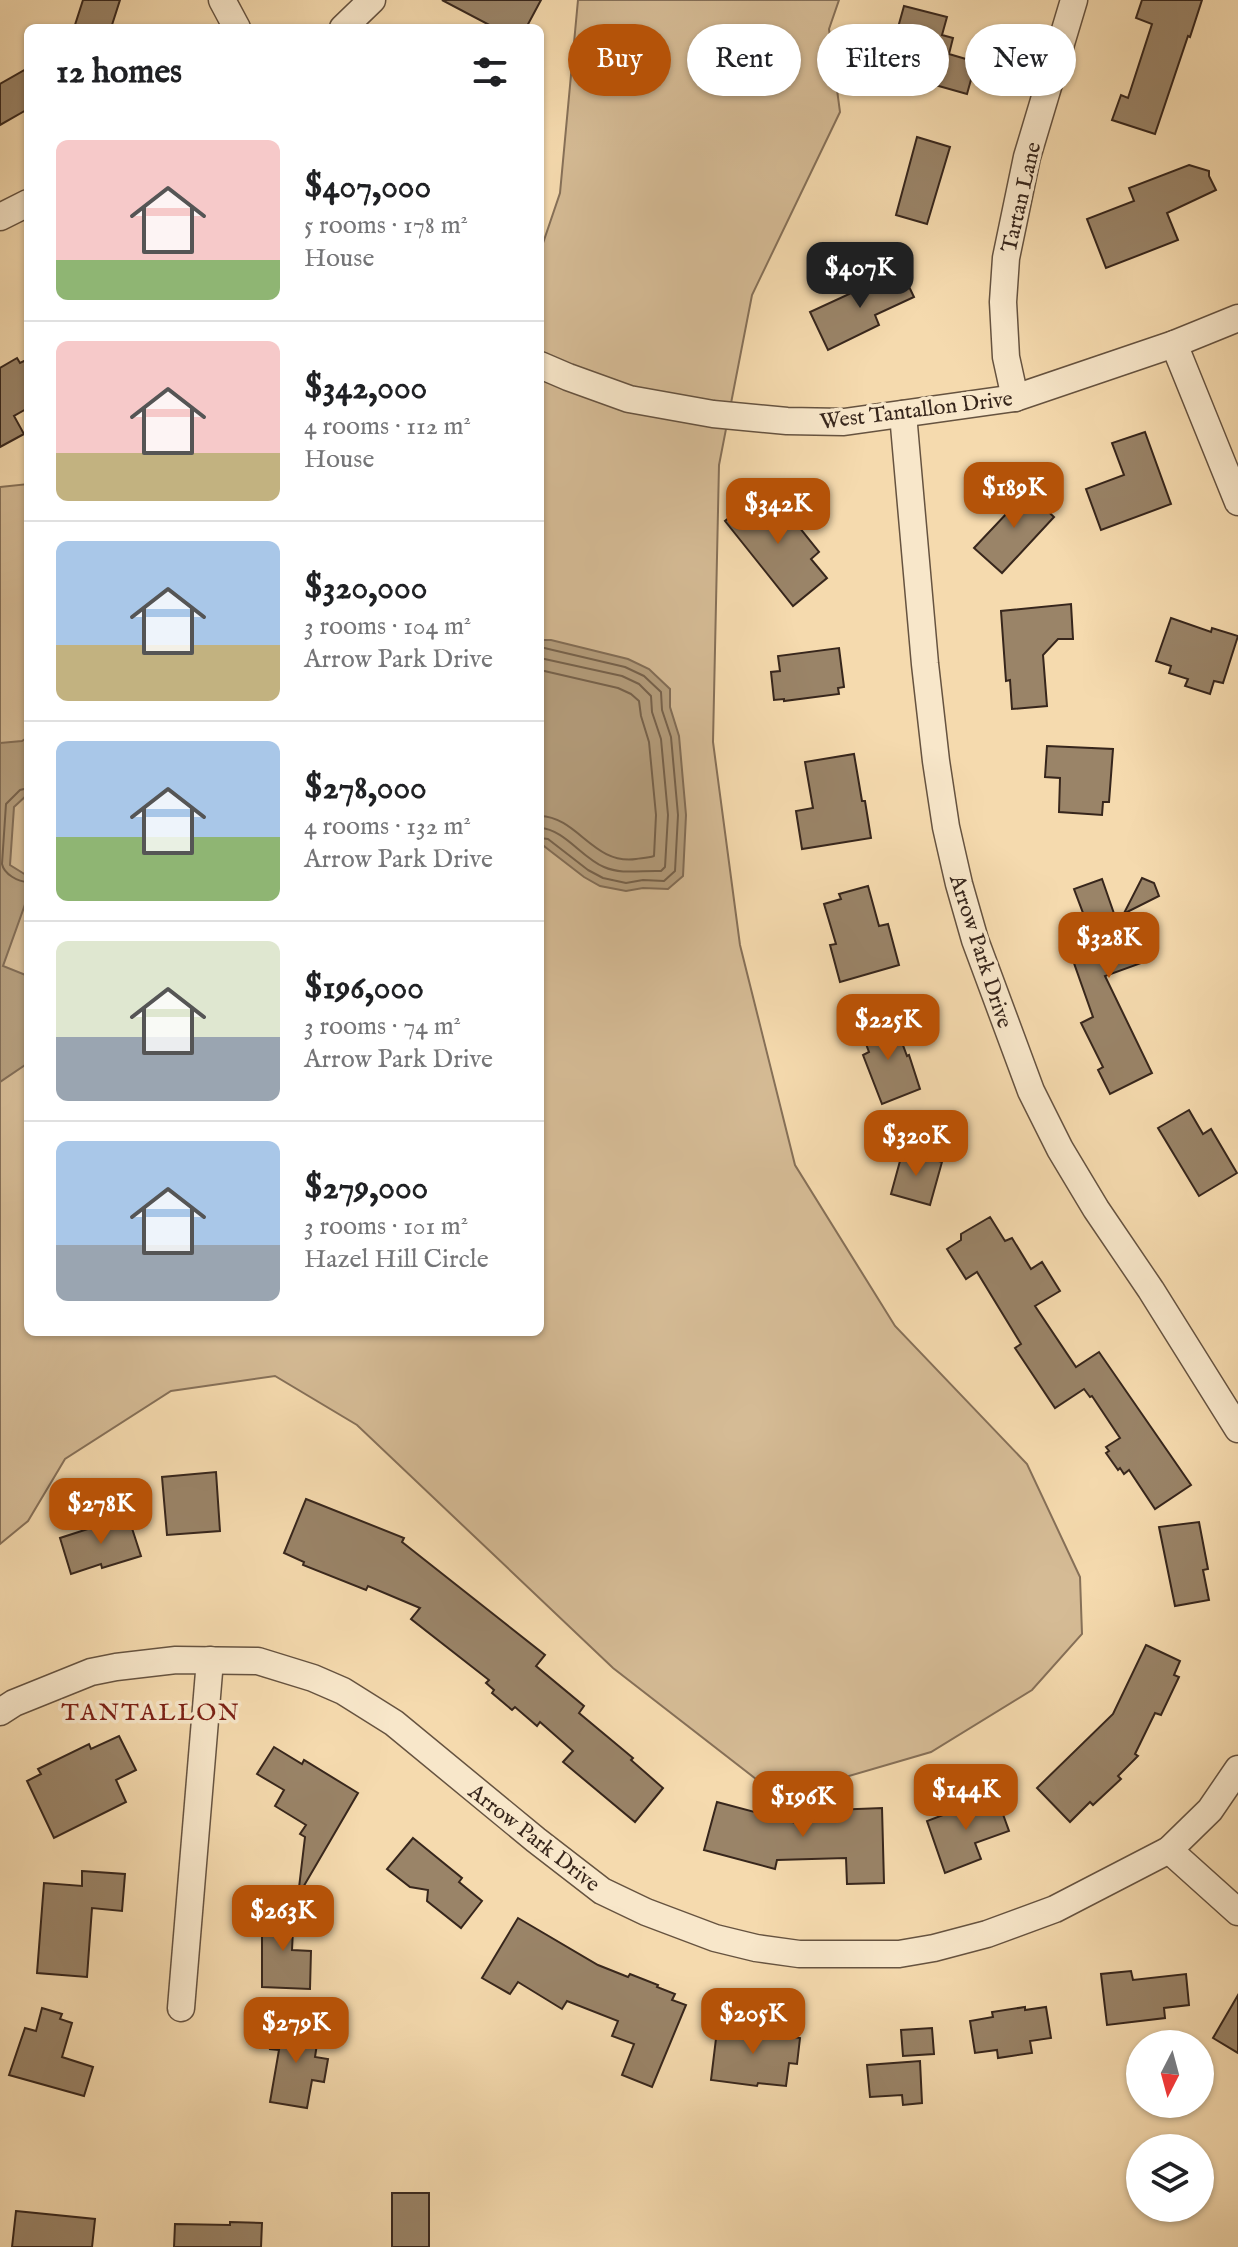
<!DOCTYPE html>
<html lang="en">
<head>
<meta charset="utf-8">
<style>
  :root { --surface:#fff; --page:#f6f6f6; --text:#202124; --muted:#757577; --line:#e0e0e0; --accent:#b45309 }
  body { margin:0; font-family:"IM FELL English",serif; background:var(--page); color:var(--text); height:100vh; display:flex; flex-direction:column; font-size:30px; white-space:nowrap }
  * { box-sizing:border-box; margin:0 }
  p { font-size:26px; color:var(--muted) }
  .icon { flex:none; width:44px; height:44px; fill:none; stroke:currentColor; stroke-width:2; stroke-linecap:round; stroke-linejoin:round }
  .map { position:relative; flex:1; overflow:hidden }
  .panel { position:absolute; left:24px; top:24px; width:520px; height:1312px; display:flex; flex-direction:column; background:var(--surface); border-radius:12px; box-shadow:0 2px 6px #0004 }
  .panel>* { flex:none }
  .top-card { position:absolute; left:568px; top:24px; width:550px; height:72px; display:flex; gap:16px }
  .needle { width:52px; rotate:186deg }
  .buttons { position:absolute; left:1126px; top:2030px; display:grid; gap:16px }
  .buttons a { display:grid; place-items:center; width:88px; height:88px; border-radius:50%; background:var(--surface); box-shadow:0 2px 6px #0004; font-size:40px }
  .price { position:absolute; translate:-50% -68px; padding:0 18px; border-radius:16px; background:var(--accent); color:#fff; font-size:26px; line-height:52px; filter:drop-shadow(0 2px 4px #0008) }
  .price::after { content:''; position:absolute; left:50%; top:48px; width:24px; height:18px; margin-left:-12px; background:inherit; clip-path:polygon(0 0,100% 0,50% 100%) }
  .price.on { background:#222; color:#fff }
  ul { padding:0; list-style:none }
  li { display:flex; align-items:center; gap:24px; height:200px; padding:0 32px }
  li+li { border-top:2px solid var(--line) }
  li span { display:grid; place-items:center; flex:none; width:224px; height:160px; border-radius:12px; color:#555 }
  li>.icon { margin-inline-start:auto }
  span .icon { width:96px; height:96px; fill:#fffc; stroke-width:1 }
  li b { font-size:34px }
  h2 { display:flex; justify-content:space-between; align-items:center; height:96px; padding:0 32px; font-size:34px }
  .tag { padding:0 28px; border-radius:36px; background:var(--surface); box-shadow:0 2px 6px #0004; font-size:28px; line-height:72px }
  .tag.on { background:var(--accent); color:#fff }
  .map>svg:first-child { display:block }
  .green { fill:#d5bb95; stroke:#867058; stroke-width:2 }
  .water { fill:#b49d7c; stroke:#826d56; stroke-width:2 }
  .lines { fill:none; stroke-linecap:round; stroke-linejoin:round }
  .shore { stroke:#76624c; stroke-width:2 }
  .building { fill:#9a8468; stroke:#37261c; stroke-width:2 }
  .street-casing { stroke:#665340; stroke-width:29 }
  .street { stroke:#f8e7ca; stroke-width:26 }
  .labels { text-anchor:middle; stroke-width:7; stroke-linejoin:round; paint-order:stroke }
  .street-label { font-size:22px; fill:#37261c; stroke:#f8e7ca }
  .neighbourhood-label { font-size:24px; letter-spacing:2px; fill:#7a1f14; stroke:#f8e7ca }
</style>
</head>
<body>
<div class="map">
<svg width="1238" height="2247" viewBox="0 0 1238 2247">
  <rect width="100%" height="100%" fill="#f5daae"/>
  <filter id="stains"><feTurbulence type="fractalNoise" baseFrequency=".0025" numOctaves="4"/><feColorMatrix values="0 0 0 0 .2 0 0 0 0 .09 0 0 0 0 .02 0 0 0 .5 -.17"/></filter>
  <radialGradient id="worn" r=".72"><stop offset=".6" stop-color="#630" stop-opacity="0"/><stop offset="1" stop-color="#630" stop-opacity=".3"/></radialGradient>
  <!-- green -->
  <polygon class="green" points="578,0 839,0 829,29 840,112 752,295 719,465 713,742 740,945 795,1165 895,1326 1027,1464 1080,1577 1082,1634 1032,1690 931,1752 825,1783 756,1779 613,1668 357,1425 275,1376 171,1391 65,1459 28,1521 0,1544 0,487 28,484 28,1332 540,1332 540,252 560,193"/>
  <!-- water -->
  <g class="water">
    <polygon points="540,640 551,640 628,659 649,669 670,689 670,707 679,736 686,815 683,876 668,889 643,888 626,891 600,886 584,877 540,843"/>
    <polygon points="28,737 28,794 14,807 10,865 26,875 28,896 3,966 28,976 28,1063 0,1082 0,743 22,741"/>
  </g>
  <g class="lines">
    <!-- shore -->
    <g class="shore">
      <polyline points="540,647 625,667 644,676 661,692 662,710 671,737 678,815 675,871 664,881 643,880 626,883 603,878 588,870 548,839 540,838"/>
      <path d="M540 658 622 676 639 684 651 696 652 712 661 739 668 815 665 867 661 871C642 870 622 875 604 867 582 858 564 829 540 828"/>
      <path d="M540 670 618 688 631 694 639 701 641 716 649 742 656 815 654 856C648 858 643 858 636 859 593 865 578 817 540 816"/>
      <path d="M28 788 20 790 6 804 2 864C4 874 18 882 28 882"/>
    </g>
  </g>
  <!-- building -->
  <g class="building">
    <polygon points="83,0 120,0 111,28 74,28"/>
    <polygon points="442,0 541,0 526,28 495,28"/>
    <polygon points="1142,0 1202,0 1190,37 1188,36 1155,134 1112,120 1121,95 1128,98 1152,24 1136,18"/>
    <polygon points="904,6 947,17 942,35 953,38 949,54 976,62 967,94 921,81 922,76 887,67"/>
    <polygon points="28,68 28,109 0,125 0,84"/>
    <polygon points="917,137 950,147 927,224 896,215"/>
    <polygon points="1189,165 1209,171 1209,176 1216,190 1167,213 1178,240 1106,268 1087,219 1134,201 1129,188"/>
    <polygon points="901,270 914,297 875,315 879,325 828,350 810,312"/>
    <polygon points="17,358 20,363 28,359 28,408 14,416 24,434 0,447 0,368"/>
    <polygon points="1145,432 1171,504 1101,530 1086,489 1124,475 1112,443"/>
    <polygon points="1020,485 1054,517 1002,573 974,548 1009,511 1002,504"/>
    <polygon points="767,487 819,552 811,559 827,578 793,606 725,521"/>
    <polygon points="1071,604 1073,639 1058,639 1043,655 1047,706 1012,709 1010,680 1006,681 1001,611"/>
    <polygon points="1171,618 1211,632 1212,628 1238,636 1223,683 1214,681 1210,694 1185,686 1188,679 1169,673 1171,666 1156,661"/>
    <polygon points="839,648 844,687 838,688 839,694 784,701 784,699 774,700 771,672 780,671 778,656"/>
    <polygon points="1047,746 1113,749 1109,802 1103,802 1102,815 1059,812 1060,778 1045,777"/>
    <polygon points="854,754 862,801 865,801 871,838 802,849 796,811 813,808 805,762"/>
    <polygon points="1142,878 1154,883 1159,896 1127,912 1144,962 1105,976 1152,1073 1110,1094 1098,1070 1103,1067 1081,1023 1093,1017 1069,949 1077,946 1073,933 1080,923 1086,921 1074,889 1102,879 1118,925"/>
    <polygon points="868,886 879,926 888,924 899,965 840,982 830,945 836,944 824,904 841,899 839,894"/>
    <polygon points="889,1017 899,1041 901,1040 907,1056 909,1055 920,1089 882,1104 863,1055 869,1052 860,1028"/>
    <polygon points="1189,1110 1203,1134 1211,1129 1237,1173 1199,1196 1158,1128"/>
    <polygon points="903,1150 942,1162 930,1205 891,1194"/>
    <polygon points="990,1217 1005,1241 1012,1238 1031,1269 1042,1262 1060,1291 1035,1306 1076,1367 1099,1352 1191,1485 1155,1509 1129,1470 1124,1474 1120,1468 1118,1470 1106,1453 1109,1451 1106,1447 1120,1438 1092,1396 1090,1397 1084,1389 1055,1408 1015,1348 1021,1344 977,1272 966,1279 947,1249 961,1240 961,1234"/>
    <polygon points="216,1472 220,1531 167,1535 162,1477"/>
    <polygon points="306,1499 404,1538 402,1542 545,1655 536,1666 584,1706 579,1713 633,1758 631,1760 663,1788 635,1822 563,1762 573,1751 540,1722 537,1726 515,1707 512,1710 492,1693 494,1690 486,1683 489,1680 411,1619 420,1608 368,1586 366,1590 303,1565 304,1562 284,1553"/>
    <polygon points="128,1516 141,1556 102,1568 101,1564 71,1574 60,1538"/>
    <polygon points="1199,1522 1208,1569 1203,1570 1209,1600 1175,1606 1159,1527"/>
    <polygon points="1146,1645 1180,1661 1174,1675 1179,1677 1161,1715 1155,1713 1135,1754 1138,1756 1118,1776 1121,1779 1093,1805 1090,1802 1070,1822 1037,1788 1113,1714"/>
    <polygon points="119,1736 136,1770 116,1780 126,1802 54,1838 27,1781 41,1774 38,1769 89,1744 91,1749"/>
    <polygon points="274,1747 302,1764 304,1760 358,1793 298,1896 305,1837 300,1834 306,1825 275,1806 284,1790 257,1774"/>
    <polygon points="996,1795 1009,1831 975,1843 981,1859 945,1873 927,1821"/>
    <polygon points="717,1802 807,1826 807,1811 882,1808 884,1883 847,1884 846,1858 777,1860 775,1869 704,1850"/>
    <polygon points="413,1838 462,1878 459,1882 482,1901 461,1928 427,1901 428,1890 410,1887 387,1869"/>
    <polygon points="82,1871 125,1874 122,1911 92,1908 87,1977 37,1973 44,1883 82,1886"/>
    <polygon points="262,1909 294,1910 292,1950 311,1951 310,1989 262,1987"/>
    <polygon points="518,1918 598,1965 628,1977 630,1974 658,1985 657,1987 675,1994 672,2000 686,2005 652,2087 622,2075 634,2044 612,2036 618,2021 567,2001 562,2009 518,1982 510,1994 482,1978"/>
    <polygon points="1131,1971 1133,1980 1186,1974 1189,2005 1164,2008 1165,2018 1107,2025 1101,1974"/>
    <polygon points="1238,1995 1238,2053 1213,2038"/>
    <polygon points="1025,2007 1025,2010 1046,2007 1051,2038 1030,2041 1032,2053 998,2058 997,2050 975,2053 970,2021 993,2017 992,2012"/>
    <polygon points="42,2008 62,2014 60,2019 72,2023 62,2057 93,2067 84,2096 9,2075 25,2028 36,2031"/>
    <polygon points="718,2022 764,2027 764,2033 800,2038 797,2064 789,2063 786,2086 758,2083 757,2086 711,2080"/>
    <polygon points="274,2024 319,2031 315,2057 328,2059 324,2082 312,2080 307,2108 270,2102 279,2050 270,2049"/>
    <polygon points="932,2028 934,2054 903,2056 901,2030"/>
    <polygon points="920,2061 922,2103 903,2105 902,2095 870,2097 867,2065"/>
    <rect x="392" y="2193" width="37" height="54"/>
    <polygon points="16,2211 95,2219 92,2247 12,2247"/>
    <polygon points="230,2222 262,2223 261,2247 174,2247 175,2224 230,2225"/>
  </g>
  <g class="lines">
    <defs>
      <g id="street">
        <polyline points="222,0 237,28"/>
        <polyline points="343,28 372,0"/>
        <polyline points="0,217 28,203"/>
        <polyline points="1174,344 1238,502"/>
        <polyline points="540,365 568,377 629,399 713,414 787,421 844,422 1015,398 1174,344 1238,318"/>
        <polyline points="1015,398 1006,357 1003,302 1006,258 1027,157 1074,0"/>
        <polyline points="903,414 925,664 936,761 946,827 959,884 975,940 1031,1091 1060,1149 1096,1209 1151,1290 1238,1429"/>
        <polyline points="0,1712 14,1703 91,1672 116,1667 176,1660 258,1661 313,1678 343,1691 394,1723 536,1840 602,1891 646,1912 715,1938 756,1948 799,1954 899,1954 934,1948 987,1934 1055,1909 1169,1850 1210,1810 1238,1769"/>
        <polyline points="1169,1850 1238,1912"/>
        <polyline points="181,2008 210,1660"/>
      </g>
    </defs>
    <!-- street casing -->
    <use href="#street" class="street-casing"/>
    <!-- street -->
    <use href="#street" class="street"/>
  </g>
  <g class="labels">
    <!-- street labels -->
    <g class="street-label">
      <text transform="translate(1020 197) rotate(-77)" y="8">Tartan Lane</text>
      <text transform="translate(916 409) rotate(-7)" y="8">West Tantallon Drive</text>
      <text transform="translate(982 951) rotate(72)" y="8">Arrow Park Drive</text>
      <text transform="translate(535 1837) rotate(38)" y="8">Arrow Park Drive</text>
    </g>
    <!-- neighbourhood labels -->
    <g class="neighbourhood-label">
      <text x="151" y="1720">TANTALLON</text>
    </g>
  </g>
  <rect width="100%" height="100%" filter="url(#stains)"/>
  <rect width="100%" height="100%" fill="url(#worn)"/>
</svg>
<div class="buttons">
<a><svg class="needle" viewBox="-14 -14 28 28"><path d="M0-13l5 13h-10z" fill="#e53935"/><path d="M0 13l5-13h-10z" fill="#757577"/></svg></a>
<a><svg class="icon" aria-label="layers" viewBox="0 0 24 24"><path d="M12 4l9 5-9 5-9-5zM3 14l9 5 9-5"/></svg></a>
</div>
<b class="price on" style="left:860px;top:310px">$407K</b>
<b class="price" style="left:1014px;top:530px">$189K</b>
<b class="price" style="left:778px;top:546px">$342K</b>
<b class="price" style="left:1109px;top:980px">$328K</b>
<b class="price" style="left:888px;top:1062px">$225K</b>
<b class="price" style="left:916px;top:1178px">$320K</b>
<b class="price" style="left:101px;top:1546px">$278K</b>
<b class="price" style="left:966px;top:1832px">$144K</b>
<b class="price" style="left:803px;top:1839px">$196K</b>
<b class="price" style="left:283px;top:1953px">$263K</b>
<b class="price" style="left:753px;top:2056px">$205K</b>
<b class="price" style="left:296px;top:2065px">$279K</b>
<div class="top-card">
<a class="tag on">Buy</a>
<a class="tag">Rent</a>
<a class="tag">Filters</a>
<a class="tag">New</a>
</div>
<section class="panel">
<h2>12 homes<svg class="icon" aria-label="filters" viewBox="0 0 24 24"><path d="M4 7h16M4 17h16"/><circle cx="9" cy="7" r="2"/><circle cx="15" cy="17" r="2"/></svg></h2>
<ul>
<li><span style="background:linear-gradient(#f6c9c9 75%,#8fb573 0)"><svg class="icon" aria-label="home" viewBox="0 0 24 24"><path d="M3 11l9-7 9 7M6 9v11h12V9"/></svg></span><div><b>$407,000</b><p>5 rooms · 178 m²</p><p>House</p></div></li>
<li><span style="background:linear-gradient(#f6c9c9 70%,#c2b280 0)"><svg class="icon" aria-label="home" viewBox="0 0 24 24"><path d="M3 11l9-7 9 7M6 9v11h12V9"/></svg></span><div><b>$342,000</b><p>4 rooms · 112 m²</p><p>House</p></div></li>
<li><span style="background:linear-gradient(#a9c7e8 65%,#c2b280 0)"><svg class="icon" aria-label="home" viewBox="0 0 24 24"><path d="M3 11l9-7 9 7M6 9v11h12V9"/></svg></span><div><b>$320,000</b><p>3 rooms · 104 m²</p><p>Arrow Park Drive</p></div></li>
<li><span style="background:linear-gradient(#a9c7e8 60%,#8fb573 0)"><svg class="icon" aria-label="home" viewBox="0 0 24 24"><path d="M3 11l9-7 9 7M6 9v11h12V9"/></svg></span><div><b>$278,000</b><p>4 rooms · 132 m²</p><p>Arrow Park Drive</p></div></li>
<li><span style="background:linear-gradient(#dfe7d0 60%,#9aa5b1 0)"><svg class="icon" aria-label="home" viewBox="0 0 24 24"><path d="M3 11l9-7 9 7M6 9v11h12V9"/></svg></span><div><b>$196,000</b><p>3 rooms · 74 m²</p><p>Arrow Park Drive</p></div></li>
<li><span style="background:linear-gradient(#a9c7e8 65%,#9aa5b1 0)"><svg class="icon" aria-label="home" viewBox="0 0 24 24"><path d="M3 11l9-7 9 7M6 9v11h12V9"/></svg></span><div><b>$279,000</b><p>3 rooms · 101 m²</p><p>Hazel Hill Circle</p></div></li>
</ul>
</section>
</div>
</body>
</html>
